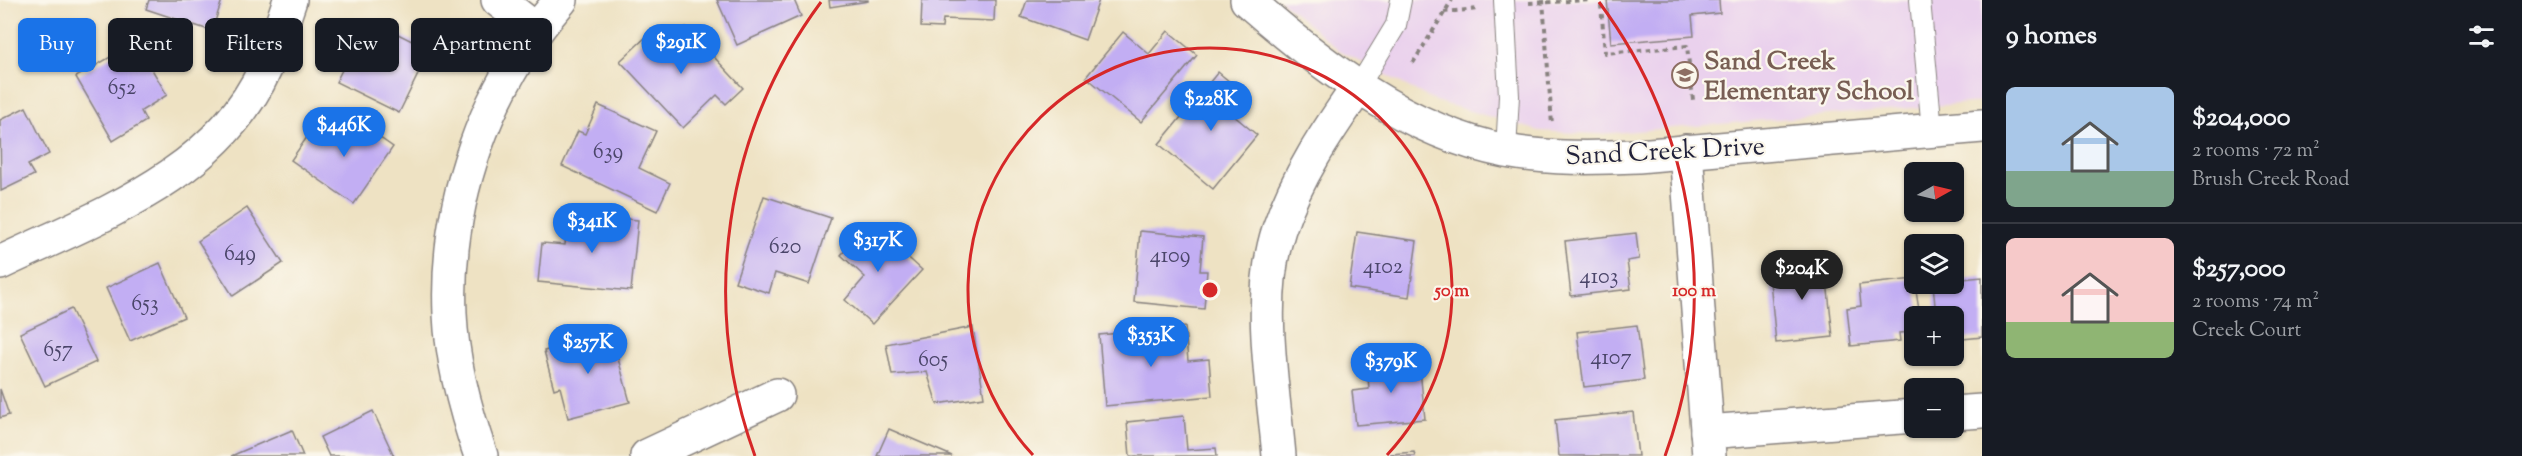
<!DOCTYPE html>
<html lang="en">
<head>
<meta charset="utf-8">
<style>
  :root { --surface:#171b24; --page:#242831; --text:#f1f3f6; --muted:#9ea1a6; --line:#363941; --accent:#1a73e8 }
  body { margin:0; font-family:"Sorts Mill Goudy",serif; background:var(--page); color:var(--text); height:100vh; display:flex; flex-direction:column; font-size:22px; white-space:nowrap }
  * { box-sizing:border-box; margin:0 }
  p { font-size:20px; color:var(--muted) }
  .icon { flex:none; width:33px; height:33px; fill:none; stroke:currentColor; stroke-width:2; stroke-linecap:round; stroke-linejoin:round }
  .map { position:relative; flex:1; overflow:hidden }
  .details { display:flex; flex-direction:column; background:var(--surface); width:540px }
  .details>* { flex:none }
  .hud { position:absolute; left:18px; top:18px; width:570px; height:54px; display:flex; gap:12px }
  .needle { width:39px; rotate:82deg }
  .tools { position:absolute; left:1904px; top:162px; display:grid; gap:12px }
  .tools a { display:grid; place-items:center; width:60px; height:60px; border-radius:9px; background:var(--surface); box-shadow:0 2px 4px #0004; font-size:30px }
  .price { position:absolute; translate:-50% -51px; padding:0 14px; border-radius:21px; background:var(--accent); color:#fff; font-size:20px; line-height:39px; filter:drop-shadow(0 2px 3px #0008) }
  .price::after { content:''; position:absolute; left:50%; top:36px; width:18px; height:14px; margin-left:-9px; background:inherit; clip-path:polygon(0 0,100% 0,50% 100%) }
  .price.selected { background:#222; color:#fff }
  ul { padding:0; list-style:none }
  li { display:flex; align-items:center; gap:18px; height:150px; padding:0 24px }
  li+li { border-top:2px solid var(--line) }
  li span { display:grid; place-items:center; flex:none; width:168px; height:120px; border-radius:9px; color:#555 }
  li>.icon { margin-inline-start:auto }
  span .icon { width:72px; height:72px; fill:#fffc; stroke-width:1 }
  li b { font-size:26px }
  h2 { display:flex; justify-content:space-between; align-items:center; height:72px; padding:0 24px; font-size:26px }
  .chip { padding:0 21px; border-radius:9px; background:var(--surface); box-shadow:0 2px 4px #0004; font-size:21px; line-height:54px }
  .chip.selected { background:var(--accent); color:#fff }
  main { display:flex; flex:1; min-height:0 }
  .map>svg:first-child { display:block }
  .built { fill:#ead1ed }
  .building { fill:#c2aef3 }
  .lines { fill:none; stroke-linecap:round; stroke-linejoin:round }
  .service-casing { stroke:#88827f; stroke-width:22 }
  .minor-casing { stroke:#88827f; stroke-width:36 }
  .path { stroke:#88827f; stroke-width:4; stroke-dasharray:4.5 4.5; stroke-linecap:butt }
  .service { stroke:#fff; stroke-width:20 }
  .minor { stroke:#fff; stroke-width:33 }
  .ring { fill:none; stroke:#d62828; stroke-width:3 }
  .labels { text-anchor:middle; stroke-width:4.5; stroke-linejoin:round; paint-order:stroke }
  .number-label { font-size:22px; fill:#4a4569 }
  .education-label { font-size:26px; font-weight:bold; fill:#785e54; stroke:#fbf7ec; text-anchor:start }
  .street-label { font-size:26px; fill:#22223b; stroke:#fbf7ec }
  .centre { fill:#d62828; stroke:#fbf7ec; stroke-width:3 }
  .ring-label { font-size:18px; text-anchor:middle; font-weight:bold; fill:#d62828; stroke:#fbf7ec; stroke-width:4.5; stroke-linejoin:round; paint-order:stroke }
</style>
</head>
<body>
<main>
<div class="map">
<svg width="1982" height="456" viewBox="0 0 1982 456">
  <rect width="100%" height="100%" fill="#fbf7ec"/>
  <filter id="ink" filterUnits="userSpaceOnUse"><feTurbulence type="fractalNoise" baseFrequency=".0167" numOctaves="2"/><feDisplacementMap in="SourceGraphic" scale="12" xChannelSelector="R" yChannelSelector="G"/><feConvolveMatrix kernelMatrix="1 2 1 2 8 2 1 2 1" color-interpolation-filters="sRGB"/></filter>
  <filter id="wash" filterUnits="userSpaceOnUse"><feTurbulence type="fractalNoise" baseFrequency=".008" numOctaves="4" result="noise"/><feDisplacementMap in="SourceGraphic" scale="24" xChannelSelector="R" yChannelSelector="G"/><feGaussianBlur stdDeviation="1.35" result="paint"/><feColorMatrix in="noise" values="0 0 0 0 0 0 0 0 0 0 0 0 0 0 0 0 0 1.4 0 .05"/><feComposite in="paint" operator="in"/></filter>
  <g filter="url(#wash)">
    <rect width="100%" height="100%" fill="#eee2c3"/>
    <!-- built -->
    <polygon class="built" points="1280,0 1982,0 1982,102 1600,134 1540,131 1435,101 1339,50"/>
    <g id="blocks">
      <!-- building -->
      <g class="building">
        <polygon points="149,0 222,0 212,31 146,9"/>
        <polygon points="717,0 794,0 801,16 737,45"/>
        <polygon points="829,0 868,0 868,1 830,7"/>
        <polygon points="922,0 995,0 994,21 943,19 942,28 921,27"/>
        <polygon points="1027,0 1099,0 1085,40 1021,17"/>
        <polygon points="1607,0 1719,0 1720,13 1692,16 1694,36 1611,43"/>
        <polygon points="374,22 430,50 399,113 336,82 353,48 359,51"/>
        <polygon points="686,27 743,88 726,104 717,95 683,128 620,61 647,36 661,51"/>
        <polygon points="1168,31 1197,55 1141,122 1086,77 1123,32 1149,54"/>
        <polygon points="136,42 167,95 141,111 146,121 113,141 76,77"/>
        <polygon points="1218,72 1248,97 1233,115 1257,135 1213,189 1159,144"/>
        <polygon points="598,105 656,131 639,168 670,183 657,211 562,166 578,131 585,134"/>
        <polygon points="26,107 49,154 28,165 34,175 1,191 0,120"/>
        <polygon points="346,114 393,147 354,204 291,160 312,130 328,141"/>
        <polygon points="764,196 831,218 809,284 775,273 769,293 735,282"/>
        <polygon points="247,208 283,263 233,296 198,241"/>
        <polygon points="568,214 638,220 631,291 538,282 542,243 565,245"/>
        <polygon points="870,223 922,270 872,324 845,300 865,277 841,255"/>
        <polygon points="1140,231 1203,237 1200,271 1207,271 1204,309 1134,302"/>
        <polygon points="1357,232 1417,241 1409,297 1349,288"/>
        <polygon points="1636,233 1639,259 1627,261 1631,289 1571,296 1565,241"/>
        <polygon points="1824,253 1833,337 1776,343 1770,281 1789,279 1786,257"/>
        <polygon points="160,263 184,317 130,341 106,288"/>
        <polygon points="1982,277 1982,337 1953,340 1953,316 1936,316 1933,284 1953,284 1953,280"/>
        <polygon points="1914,279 1920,316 1914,316 1914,332 1899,333 1900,341 1851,346 1847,308 1861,306 1859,285"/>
        <polygon points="71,309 96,362 45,386 20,333"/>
        <polygon points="1637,325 1644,380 1584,387 1577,332"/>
        <polygon points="973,327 984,397 937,404 927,372 892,375 886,344"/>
        <polygon points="1185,327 1188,361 1209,359 1212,396 1105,406 1099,335"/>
        <polygon points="611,333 630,402 568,418 560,387 554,389 544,351"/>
        <polygon points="1419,360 1425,419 1356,425 1352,391 1369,389 1367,365"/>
        <polygon points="0,389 9,415 0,418"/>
        <polygon points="373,411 394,456 329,456 320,437"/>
        <polygon points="1633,412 1638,456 1559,456 1555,420"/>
        <polygon points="1184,416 1187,450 1216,448 1217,456 1130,456 1127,422"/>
        <polygon points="889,429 952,456 877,456"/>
        <polygon points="292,430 303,456 231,456"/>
        <polygon points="1414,452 1415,456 1391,456 1391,454"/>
      </g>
    </g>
  </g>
  <g filter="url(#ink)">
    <use href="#blocks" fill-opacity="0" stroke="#88827f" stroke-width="1.5"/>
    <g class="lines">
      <defs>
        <g id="service">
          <polyline points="1504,0 1509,96 1506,151"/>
          <polyline points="1920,0 1932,130"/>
          <polyline points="1359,86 1396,25 1401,0"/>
        </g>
        <g id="minor">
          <polyline points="498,0 535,29"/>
          <path d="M1247 0C1321 65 1407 132 1506 151 1549 159 1594 158 1638 156L1982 126"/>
          <polyline points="1686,151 1709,456"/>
          <path d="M0 263C98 216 216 176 265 69 275 47 282 23 290 0"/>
          <polyline points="1953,413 1982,411"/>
          <polyline points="1707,432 1914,416"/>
          <path d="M481 456C465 410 452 363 450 314 445 200 486 86 561 0"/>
          <polyline points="647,456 777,395"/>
          <path d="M1279 456C1273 385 1256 298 1279 229 1297 176 1327 132 1359 86"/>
        </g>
      </defs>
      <!-- service casing -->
      <use href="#service" class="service-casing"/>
      <!-- minor casing -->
      <use href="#minor" class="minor-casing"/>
      <!-- path -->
      <g class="path">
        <polyline points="1543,0 1552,125"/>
        <polyline points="1529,3 1591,0"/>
        <polyline points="1601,5 1605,53 1687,46 1693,100"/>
        <polyline points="1444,12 1479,9"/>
        <polyline points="1413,63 1452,0"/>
      </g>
      <!-- service -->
      <use href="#service" class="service"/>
      <!-- minor -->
      <use href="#minor" class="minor"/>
    </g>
  </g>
  <!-- distance rings -->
  <g class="ring">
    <path d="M1033 455A242 242 0 1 1 1387 455"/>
    <path d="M755 456A484 484 0 0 1 821 2M1599 2A484 484 0 0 1 1665 456"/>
  </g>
  <!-- icons -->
  <defs>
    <symbol id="school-ring" viewBox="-11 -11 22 22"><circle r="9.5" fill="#fbf7ec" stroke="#8d6e63" stroke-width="1.5"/><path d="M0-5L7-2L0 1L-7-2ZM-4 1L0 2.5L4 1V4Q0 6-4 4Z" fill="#8d6e63"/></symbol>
  </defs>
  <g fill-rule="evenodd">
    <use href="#school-ring" x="1670" y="60" width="30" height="30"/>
  </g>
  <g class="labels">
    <!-- number labels -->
    <g class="number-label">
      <text x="122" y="94">652</text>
      <text x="608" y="158">639</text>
      <text x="785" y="253">620</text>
      <text x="240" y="260">649</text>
      <text x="1170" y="262">4109</text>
      <text x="1383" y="273">4102</text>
      <text x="1599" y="283">4103</text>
      <text x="145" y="310">653</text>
      <text x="58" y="356">657</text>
      <text x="1611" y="364">4107</text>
      <text x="933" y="366">605</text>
    </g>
    <!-- education labels -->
    <g class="education-label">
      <text x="1704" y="69">Sand Creek<tspan x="1704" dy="30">Elementary School</tspan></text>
    </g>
    <!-- street labels -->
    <g class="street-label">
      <text transform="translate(1665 150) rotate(-3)" y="9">Sand Creek Drive</text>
    </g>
  </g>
  <circle cx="1210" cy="290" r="9" class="centre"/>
  <g class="ring-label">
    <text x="1452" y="296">50 m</text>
    <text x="1694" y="296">100 m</text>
  </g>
</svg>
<div class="tools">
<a><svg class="needle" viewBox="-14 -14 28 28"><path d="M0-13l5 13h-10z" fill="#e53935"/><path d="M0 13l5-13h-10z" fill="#9ea1a6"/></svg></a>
<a><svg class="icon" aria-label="layers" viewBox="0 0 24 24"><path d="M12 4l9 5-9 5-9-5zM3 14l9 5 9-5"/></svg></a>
<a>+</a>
<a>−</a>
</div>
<b class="price" style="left:681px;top:75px">$291K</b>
<b class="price" style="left:1211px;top:132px">$228K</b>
<b class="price" style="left:344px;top:158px">$446K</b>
<b class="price" style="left:592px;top:254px">$341K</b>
<b class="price" style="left:878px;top:273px">$317K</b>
<b class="price selected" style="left:1802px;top:301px">$204K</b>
<b class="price" style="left:1151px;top:368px">$353K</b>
<b class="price" style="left:588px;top:375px">$257K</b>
<b class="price" style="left:1391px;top:394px">$379K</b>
<div class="hud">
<a class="chip selected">Buy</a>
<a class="chip">Rent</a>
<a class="chip">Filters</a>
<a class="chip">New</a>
<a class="chip">Apartment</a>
</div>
</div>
<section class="details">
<h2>9 homes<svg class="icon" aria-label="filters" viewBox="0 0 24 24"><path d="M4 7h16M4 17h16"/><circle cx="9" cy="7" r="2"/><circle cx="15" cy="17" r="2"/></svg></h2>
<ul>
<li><span style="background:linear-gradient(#a9c7e8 70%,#7fa58c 0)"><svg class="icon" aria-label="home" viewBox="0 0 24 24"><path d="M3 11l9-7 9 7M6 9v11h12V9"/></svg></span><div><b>$204,000</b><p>2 rooms · 72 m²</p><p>Brush Creek Road</p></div></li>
<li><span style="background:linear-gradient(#f6c9c9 70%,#8fb573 0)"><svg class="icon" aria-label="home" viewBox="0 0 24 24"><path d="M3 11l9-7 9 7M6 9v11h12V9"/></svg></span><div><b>$257,000</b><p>2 rooms · 74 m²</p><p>Creek Court</p></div></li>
</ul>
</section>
</main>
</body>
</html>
